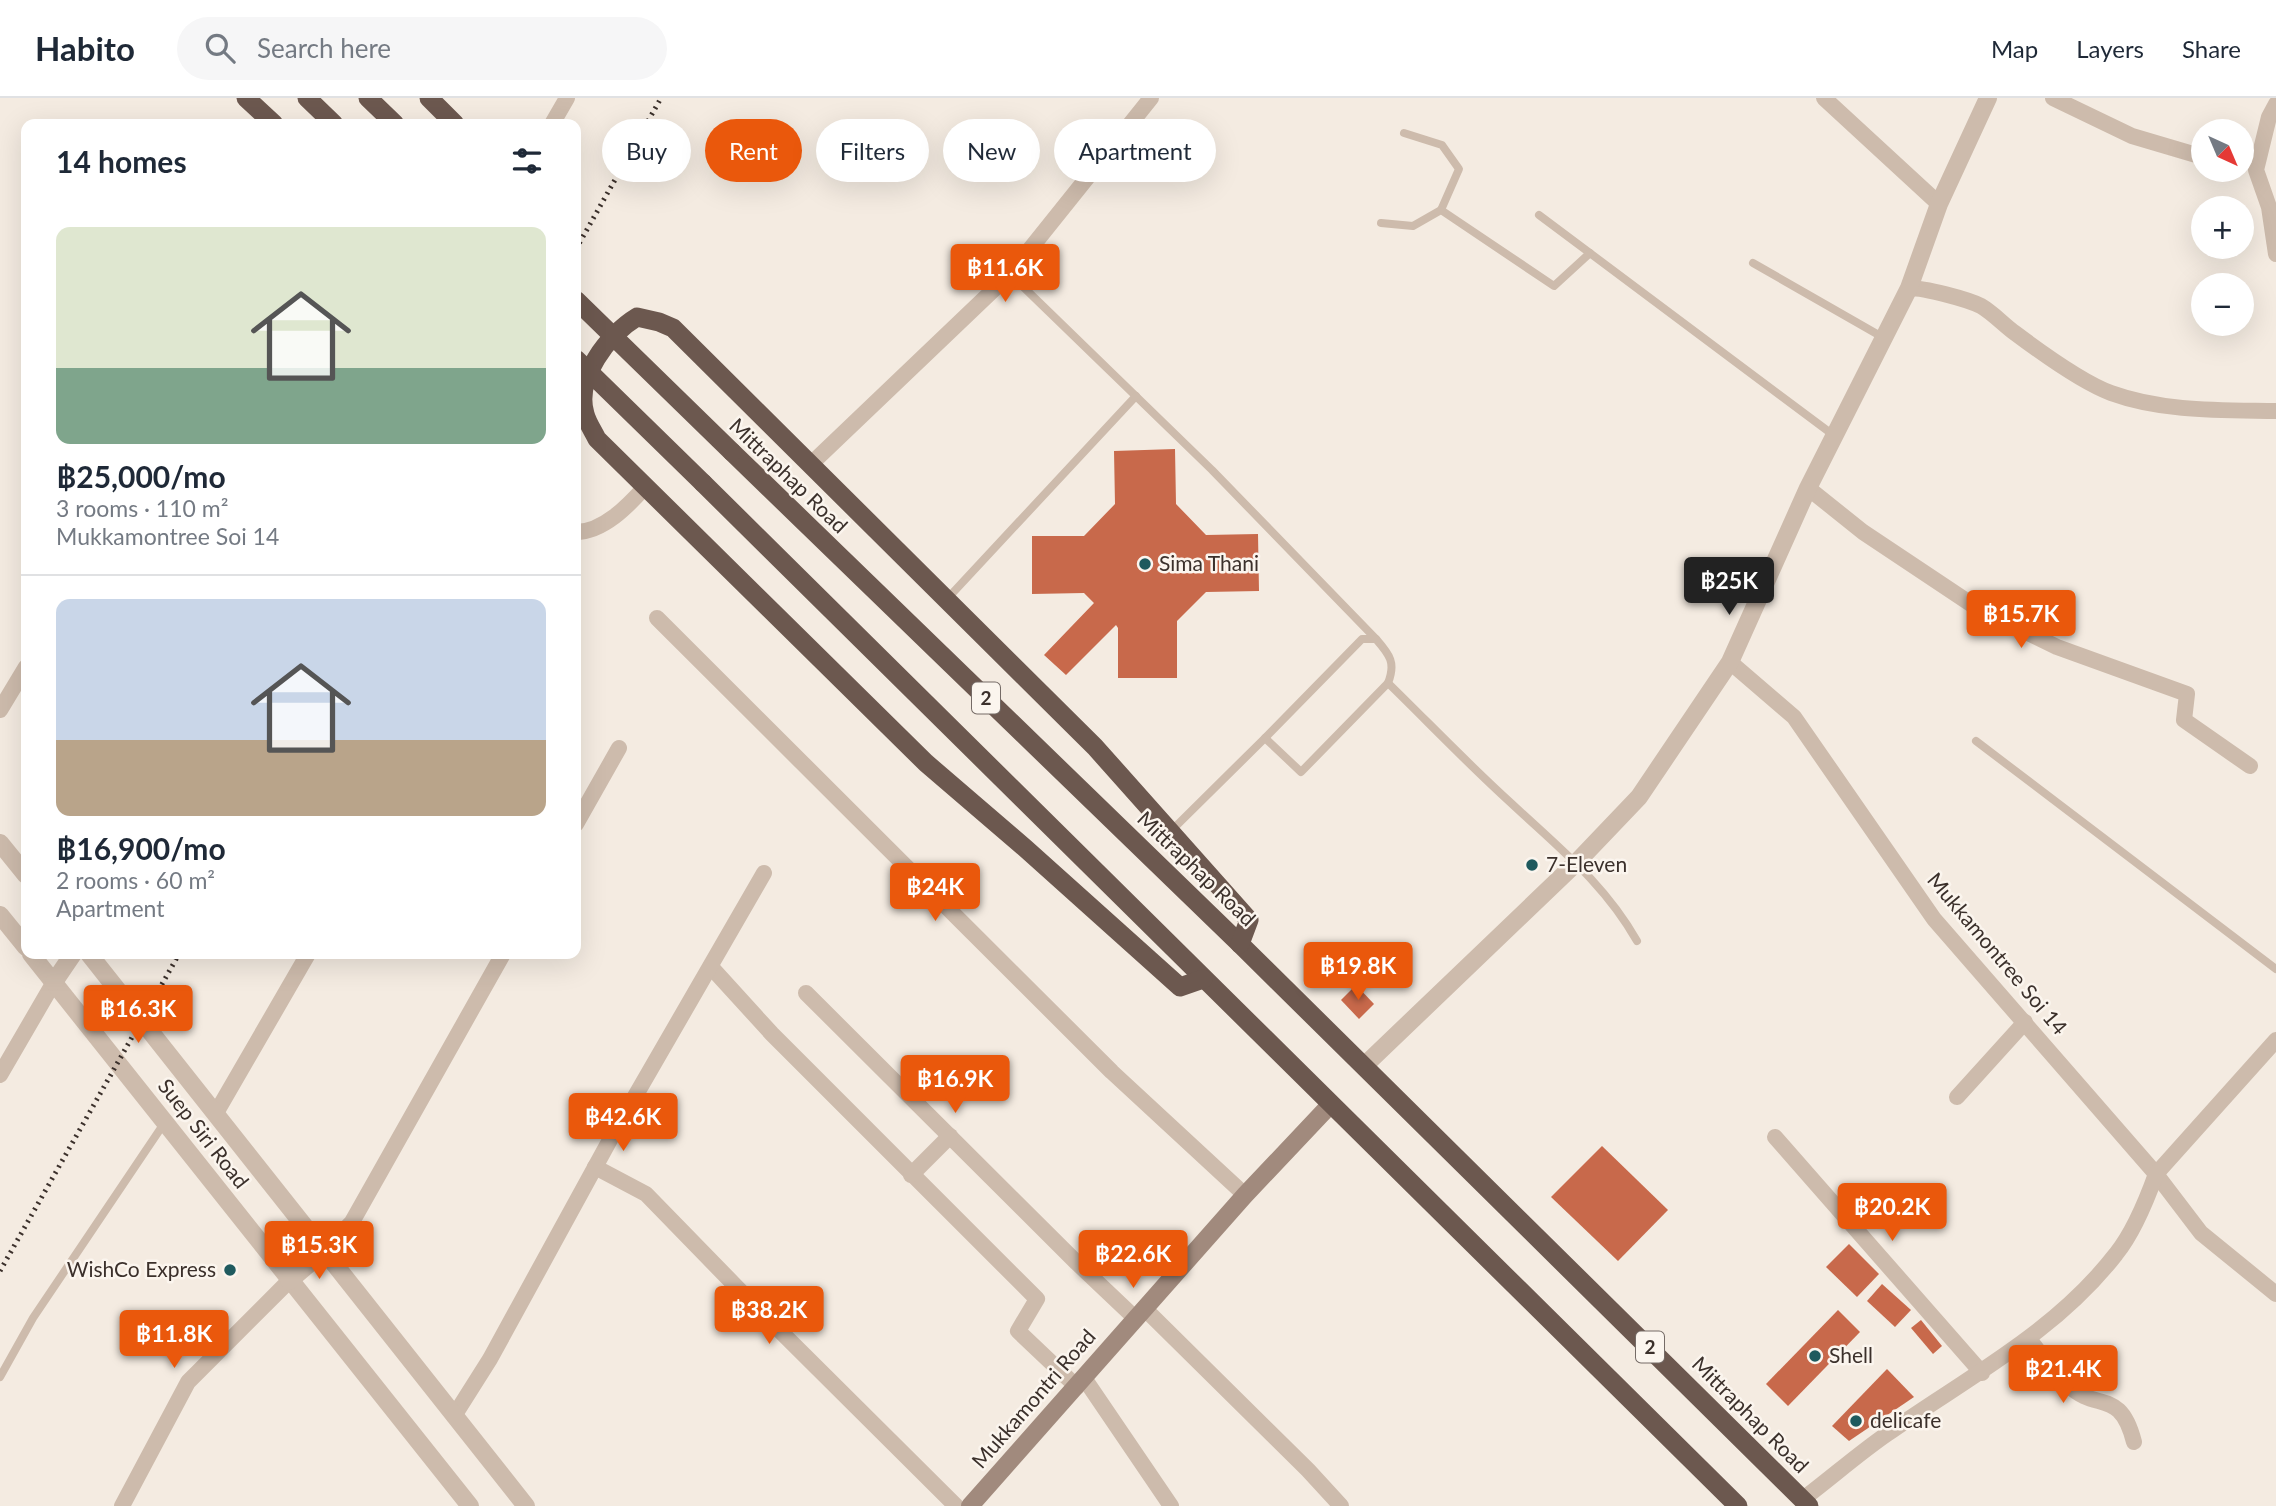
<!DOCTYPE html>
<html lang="en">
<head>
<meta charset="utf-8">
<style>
  :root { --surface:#fff; --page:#f6f6f7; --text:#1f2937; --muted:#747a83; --line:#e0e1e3; --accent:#ea580c }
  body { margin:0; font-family:Lato,sans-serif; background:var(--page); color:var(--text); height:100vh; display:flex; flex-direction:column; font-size:26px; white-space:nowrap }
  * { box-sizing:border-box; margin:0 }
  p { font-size:23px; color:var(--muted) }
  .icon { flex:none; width:38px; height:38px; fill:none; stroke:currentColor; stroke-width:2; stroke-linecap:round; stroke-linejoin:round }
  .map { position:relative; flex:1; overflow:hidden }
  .side { position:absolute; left:21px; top:21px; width:560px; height:840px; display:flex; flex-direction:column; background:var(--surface); border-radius:14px; box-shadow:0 7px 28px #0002 }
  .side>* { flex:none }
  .hud { position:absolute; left:602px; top:21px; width:665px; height:63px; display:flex; gap:14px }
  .needle { width:46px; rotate:136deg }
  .fabs { position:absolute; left:2191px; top:21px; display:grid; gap:14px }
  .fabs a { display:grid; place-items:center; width:63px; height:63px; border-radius:50%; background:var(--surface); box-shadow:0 7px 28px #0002; font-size:35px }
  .price { position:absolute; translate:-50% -60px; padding:0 16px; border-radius:7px; background:var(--accent); color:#fff; font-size:23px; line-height:46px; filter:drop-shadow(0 2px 4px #0008) }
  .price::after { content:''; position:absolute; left:50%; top:42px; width:21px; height:16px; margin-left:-10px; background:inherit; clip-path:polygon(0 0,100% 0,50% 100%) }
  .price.current { background:#222; color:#fff }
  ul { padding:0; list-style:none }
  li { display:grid; align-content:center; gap:14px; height:371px; padding:0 35px }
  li+li { border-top:2px solid var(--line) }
  li span { display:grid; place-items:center; height:217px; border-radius:14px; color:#555 }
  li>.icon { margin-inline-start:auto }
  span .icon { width:126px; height:126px; fill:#fffc; stroke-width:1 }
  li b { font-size:30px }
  h2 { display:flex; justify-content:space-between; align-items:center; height:84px; padding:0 35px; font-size:30px }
  .chip { padding:0 24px; border-radius:32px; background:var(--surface); box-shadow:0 7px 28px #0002; font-size:24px; line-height:63px }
  .chip.current { background:var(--accent); color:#fff }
  header { display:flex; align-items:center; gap:42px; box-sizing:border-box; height:98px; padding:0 35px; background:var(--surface); border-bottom:2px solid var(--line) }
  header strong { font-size:33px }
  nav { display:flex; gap:38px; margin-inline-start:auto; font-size:24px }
  .search { width:490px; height:63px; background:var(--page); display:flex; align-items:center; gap:18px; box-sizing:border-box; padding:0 24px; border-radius:38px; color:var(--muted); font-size:26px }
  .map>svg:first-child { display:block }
  .building { fill:#c8694b }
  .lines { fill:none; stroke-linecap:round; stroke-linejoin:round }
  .service { stroke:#cdbbac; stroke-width:8 }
  .minor { stroke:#cdbbac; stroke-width:16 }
  .tertiary { stroke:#cdbbac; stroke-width:18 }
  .secondary { stroke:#a18a7d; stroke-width:18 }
  .trunk { stroke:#6c584f; stroke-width:19 }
  .rail { stroke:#3b302b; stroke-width:5; stroke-dasharray:2 5; stroke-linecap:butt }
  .trunk-bridge { stroke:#6c584f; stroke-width:19 }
  .poi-dot { fill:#1f5a5e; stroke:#fbf5ee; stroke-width:2.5 }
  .labels { text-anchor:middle; stroke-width:5; stroke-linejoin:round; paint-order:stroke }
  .shield { fill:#fbf5ee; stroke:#756b66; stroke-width:2 }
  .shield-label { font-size:19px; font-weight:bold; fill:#3b302b }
  .street-label { font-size:21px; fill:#3b302b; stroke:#fbf5ee }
  .poi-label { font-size:21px; fill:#3b302b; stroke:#fbf5ee; text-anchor:start }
</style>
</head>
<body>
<header>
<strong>Habito</strong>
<div class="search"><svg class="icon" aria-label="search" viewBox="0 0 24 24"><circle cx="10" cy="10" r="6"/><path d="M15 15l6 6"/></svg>Search here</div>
<nav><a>Map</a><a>Layers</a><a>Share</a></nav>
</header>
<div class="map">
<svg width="2276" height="1408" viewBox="0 0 2276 1408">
  <rect width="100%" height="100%" fill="#f4ebe1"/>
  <!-- building -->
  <g class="building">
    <polygon points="1175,351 1176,406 1206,437 1258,436 1259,493 1206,494 1177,523 1177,580 1118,580 1118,530 1116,527 1066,577 1044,557 1094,505 1084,495 1032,496 1032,438 1084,438 1115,406 1114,353"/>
    <polygon points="1356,887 1374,906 1359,921 1341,902"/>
    <polygon points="1602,1048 1668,1112 1618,1163 1551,1099"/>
    <polygon points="1849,1146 1879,1176 1857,1199 1826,1169"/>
    <polygon points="1882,1186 1911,1212 1895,1229 1867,1203"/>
    <polygon points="1838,1212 1860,1234 1788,1308 1766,1286"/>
    <polygon points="1921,1222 1942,1248 1933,1256 1911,1230"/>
    <polygon points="1887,1271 1914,1299 1849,1343 1832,1328"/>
  </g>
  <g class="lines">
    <!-- service -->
    <g class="service">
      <polyline points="1404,35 1442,47 1459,71 1441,112"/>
      <polyline points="1539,117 1836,339"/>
      <polyline points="1381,125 1413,128 1441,112 1554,188 1590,155"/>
      <polyline points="1753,165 1884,240"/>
      <polyline points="1010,176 1212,372 1376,541"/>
      <polyline points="947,501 1136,298"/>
      <path d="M1265 640 1362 541H1376C1390 557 1396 565 1388 585"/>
      <polyline points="1976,643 2276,871"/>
      <path d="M1171 733 1265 640 1301 674 1388 585C1429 625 1469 667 1511 705 1559 750 1604 785 1637 843"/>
      <polyline points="0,1279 33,1220 165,1024"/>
    </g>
    <!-- minor -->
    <g class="minor">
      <polyline points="1824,0 1939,106"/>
      <polyline points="2053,0 2132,38 2203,59"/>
      <polyline points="2276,6 2269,19 2256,72 2269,109 2276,156"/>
      <polyline points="552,26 567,0"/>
      <path d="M1909 190C1925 190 1967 201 1981 208 1993 215 2004 227 2015 235 2039 253 2084 285 2111 295 2163 314 2222 312 2276 313"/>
      <polyline points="811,366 1010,176 1151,0"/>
      <polyline points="1808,390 1863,434 1977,510 2057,549 2187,596 2184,622 2250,668"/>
      <path d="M576 434C603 434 628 408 645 389"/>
      <polyline points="657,520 1112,974 1245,1097"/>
      <polyline points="1730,564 1794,619 1934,821 2156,1076 2201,1135 2276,1196"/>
      <polyline points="0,612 26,569"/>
      <polyline points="576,726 619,650"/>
      <polyline points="711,869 772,936 1037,1201 1018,1233 1077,1289"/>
      <polyline points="806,895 1077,1165 1135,1220"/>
      <polyline points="0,977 54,884"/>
      <polyline points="1957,999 2025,924"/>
      <polyline points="216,1015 308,856"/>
      <polyline points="1775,1039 1982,1275"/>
      <polyline points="595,1069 646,1096 758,1211 956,1408"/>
      <polyline points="911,1077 950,1038"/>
      <polyline points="324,1153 352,1124 503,856"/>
      <polyline points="1144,1210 1308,1372 1341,1408"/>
      <path d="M2029 1241C2041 1256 2053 1274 2068 1287 2097 1315 2120 1289 2134 1344"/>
      <polyline points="1084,1280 1171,1408"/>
      <polyline points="454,1318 490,1261 611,1040 764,775"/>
      <path d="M1803 1401C1831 1380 1858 1356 1887 1336 1966 1280 2055 1235 2116 1156 2133 1135 2147 1101 2156 1076L2276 942"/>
      <polyline points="122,1408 188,1284 289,1183"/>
    </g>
    <!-- tertiary -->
    <g class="tertiary">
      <polyline points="0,745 26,777"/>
      <polyline points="0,817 26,849"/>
      <polyline points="31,856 470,1408"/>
      <polyline points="89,856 526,1408"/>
      <polyline points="54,884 73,856"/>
      <polyline points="1364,968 1577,764 1639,699 1730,564 1808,390 1909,190 1939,106 1988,0"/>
      <polyline points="289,1183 324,1153"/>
    </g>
    <!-- secondary -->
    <polyline class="secondary" points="970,1408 1245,1097 1330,1007"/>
    <!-- trunk -->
    <g class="trunk">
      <polyline points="246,0 274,26"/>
      <polyline points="307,0 334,26"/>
      <polyline points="368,0 395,26"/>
      <polyline points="429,0 455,26"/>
      <polyline points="732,354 1240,846 1809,1408"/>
      <polyline points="703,385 1738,1408"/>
      <path d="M1203 881 1180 889 1025 750 926 665 597 341C593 333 587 324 585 316 574 280 609 236 637 219L659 224 673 230 1095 649 1249 822 1240 846"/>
    </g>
    <!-- rail -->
    <g class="rail">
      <polyline points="576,151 661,0"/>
      <polyline points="0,1173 179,856"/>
    </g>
    <!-- trunk-bridge -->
    <g class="trunk-bridge">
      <polyline points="576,202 732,354"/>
      <polyline points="576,261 703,385"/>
    </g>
  </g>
  <!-- markers -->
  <g class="poi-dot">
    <circle cx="1145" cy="466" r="7"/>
    <circle cx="1532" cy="767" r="7"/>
    <circle cx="230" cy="1172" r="7"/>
    <circle cx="1815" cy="1258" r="7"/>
    <circle cx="1856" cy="1323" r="7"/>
  </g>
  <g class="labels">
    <!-- shield labels -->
    <g class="shield">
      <rect x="972" y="584.5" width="28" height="31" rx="5"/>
      <rect x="1636" y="1233.5" width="28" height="31" rx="5"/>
    </g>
    <g class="shield-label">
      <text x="986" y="607">2</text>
      <text x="1650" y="1256">2</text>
    </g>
    <!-- street labels -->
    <g class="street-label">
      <text transform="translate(788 378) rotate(44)" y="7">Mittraphap Road</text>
      <text transform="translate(1196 771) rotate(44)" y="7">Mittraphap Road</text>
      <text transform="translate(1997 856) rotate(50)" y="7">Mukkamontree Soi 14</text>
      <text transform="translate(203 1036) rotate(52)" y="7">Suep Siri Road</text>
      <text transform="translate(1034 1301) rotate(-49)" y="7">Mukkamontri Road</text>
      <text transform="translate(1750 1317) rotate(45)" y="7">Mittraphap Road</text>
    </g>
    <!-- poi labels -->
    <g class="poi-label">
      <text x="1159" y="473">Sima Thani</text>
      <text x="1546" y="774">7-Eleven</text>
      <text x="216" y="1179" text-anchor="end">WishCo Express</text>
      <text x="1829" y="1265">Shell</text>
      <text x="1870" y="1330">delicafe</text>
    </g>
  </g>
</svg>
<div class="fabs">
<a><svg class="needle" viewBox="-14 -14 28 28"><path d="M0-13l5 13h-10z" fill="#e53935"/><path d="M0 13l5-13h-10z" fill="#747a83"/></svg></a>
<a>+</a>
<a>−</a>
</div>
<b class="price" style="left:1005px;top:206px">฿11.6K</b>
<b class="price current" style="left:1729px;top:519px">฿25K</b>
<b class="price" style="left:2021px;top:552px">฿15.7K</b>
<b class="price" style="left:935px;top:825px">฿24K</b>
<b class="price" style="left:1358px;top:904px">฿19.8K</b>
<b class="price" style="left:138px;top:947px">฿16.3K</b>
<b class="price" style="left:955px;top:1017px">฿16.9K</b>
<b class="price" style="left:623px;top:1055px">฿42.6K</b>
<b class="price" style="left:1892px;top:1145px">฿20.2K</b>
<b class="price" style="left:319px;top:1183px">฿15.3K</b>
<b class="price" style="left:1133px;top:1192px">฿22.6K</b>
<b class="price" style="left:769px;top:1248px">฿38.2K</b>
<b class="price" style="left:174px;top:1272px">฿11.8K</b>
<b class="price" style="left:2063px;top:1307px">฿21.4K</b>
<div class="hud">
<a class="chip">Buy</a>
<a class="chip current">Rent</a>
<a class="chip">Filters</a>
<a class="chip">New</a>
<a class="chip">Apartment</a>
</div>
<section class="side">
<h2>14 homes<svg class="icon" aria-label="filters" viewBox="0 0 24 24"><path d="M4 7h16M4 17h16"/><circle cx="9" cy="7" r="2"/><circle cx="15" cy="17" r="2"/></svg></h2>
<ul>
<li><span style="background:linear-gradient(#dfe7d0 65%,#7fa58c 0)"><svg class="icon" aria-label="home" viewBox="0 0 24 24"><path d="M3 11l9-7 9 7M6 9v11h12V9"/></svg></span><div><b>฿25,000/mo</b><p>3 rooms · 110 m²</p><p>Mukkamontree Soi 14</p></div></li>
<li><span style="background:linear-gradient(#c9d6e8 65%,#b9a48a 0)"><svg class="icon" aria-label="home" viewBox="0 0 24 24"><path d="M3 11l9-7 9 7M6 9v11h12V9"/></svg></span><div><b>฿16,900/mo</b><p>2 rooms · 60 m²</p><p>Apartment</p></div></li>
</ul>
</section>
</div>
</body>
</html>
